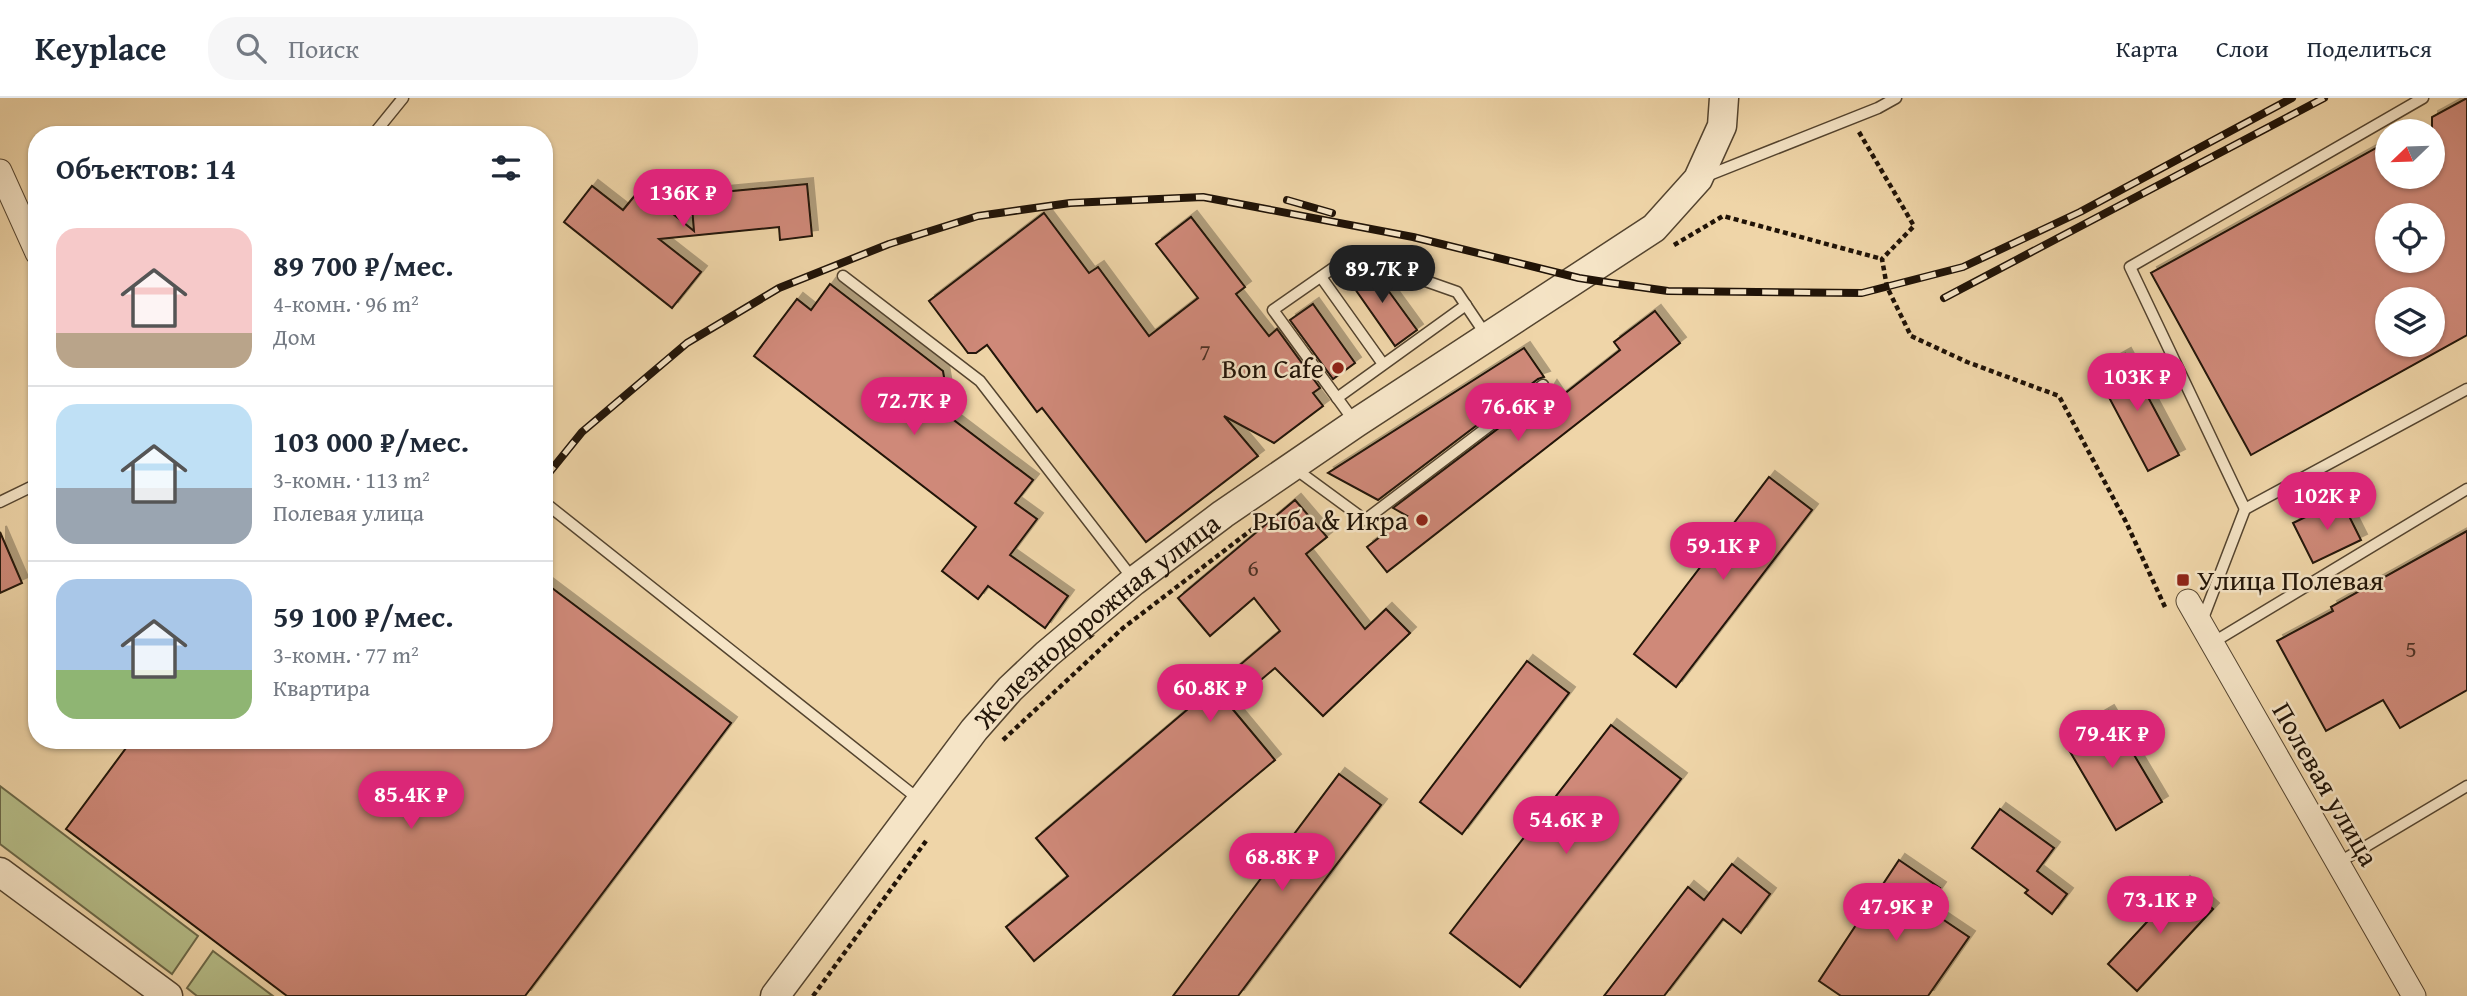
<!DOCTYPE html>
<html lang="ru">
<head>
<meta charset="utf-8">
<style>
  :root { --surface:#fff; --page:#f6f6f7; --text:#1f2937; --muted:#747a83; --line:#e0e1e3; --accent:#db2777 }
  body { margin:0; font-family:"Gentium Book Plus",serif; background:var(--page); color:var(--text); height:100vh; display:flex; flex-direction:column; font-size:26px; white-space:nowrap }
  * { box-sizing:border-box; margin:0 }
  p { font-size:23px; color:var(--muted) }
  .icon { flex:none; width:38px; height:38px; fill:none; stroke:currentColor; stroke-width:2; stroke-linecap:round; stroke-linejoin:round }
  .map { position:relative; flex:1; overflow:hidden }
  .details { position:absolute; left:28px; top:28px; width:525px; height:623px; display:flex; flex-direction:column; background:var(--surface); border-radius:28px; box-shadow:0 2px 5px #0004 }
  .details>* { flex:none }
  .needle { width:46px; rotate:247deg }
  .tools { position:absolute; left:2375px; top:21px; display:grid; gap:14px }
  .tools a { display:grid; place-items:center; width:70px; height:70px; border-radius:50%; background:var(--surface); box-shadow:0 2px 5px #0004; font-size:35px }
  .price { position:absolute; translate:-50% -60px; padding:0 16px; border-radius:24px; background:var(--accent); color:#fff; font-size:23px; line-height:46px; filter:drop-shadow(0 2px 4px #0008) }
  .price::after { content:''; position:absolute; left:50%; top:42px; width:21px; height:16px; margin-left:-10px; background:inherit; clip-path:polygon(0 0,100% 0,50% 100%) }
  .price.active { background:#222; color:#fff }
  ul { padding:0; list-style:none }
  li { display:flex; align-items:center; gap:21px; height:175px; padding:0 28px }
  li+li { border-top:2px solid var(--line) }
  li span { display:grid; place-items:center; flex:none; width:196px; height:140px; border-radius:21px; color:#555 }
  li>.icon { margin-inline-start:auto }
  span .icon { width:84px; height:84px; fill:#fffc; stroke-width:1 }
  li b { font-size:30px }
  h2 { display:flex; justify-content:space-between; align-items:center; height:84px; padding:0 28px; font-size:30px }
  header { display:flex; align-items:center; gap:42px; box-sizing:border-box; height:98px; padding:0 35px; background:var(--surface); border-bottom:2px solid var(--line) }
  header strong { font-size:33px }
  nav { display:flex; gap:38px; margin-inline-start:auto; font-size:24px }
  .search { width:490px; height:63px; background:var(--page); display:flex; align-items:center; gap:18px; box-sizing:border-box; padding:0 24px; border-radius:28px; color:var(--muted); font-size:26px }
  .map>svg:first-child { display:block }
  .green { fill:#b6be89; stroke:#6b6848; stroke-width:2 }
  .building { fill:#cf8979; stroke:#201307; stroke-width:2; fill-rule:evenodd; filter:url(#shadow) }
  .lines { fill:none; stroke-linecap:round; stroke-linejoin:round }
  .service-casing { stroke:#54442f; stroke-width:13 }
  .minor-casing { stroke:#54442f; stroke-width:25 }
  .tertiary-casing { stroke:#54442f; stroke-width:31 }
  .path { stroke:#201307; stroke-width:4.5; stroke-dasharray:5 3.5; stroke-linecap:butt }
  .service { stroke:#f5e4c6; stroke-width:10 }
  .minor { stroke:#f5e4c6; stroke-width:23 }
  .tertiary { stroke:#f5e4c6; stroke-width:28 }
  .rail-casing { stroke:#201307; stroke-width:8 }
  .rail { stroke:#f5e4c6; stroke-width:5; stroke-dasharray:16; stroke-linecap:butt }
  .poi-dot { fill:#8f2418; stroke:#f5e4c6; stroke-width:2.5 }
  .labels { text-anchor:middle; stroke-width:5; stroke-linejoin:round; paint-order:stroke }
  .number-label { font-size:24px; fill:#4c3024 }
  .poi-label { font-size:28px; fill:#201307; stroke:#f5e4c6; text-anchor:end }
  .street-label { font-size:28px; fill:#201307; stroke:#f5e4c6 }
</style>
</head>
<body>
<header>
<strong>Keyplace</strong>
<div class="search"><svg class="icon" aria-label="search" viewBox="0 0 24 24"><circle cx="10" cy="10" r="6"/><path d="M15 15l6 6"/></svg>Поиск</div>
<nav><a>Карта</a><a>Слои</a><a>Поделиться</a></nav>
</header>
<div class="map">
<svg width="2467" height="898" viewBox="0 0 2467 898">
  <defs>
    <filter id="shadow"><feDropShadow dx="6" dy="-6" stdDeviation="0" flood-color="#0004"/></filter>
  </defs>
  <rect width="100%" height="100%" fill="#efd5a8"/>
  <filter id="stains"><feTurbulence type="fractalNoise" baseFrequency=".00286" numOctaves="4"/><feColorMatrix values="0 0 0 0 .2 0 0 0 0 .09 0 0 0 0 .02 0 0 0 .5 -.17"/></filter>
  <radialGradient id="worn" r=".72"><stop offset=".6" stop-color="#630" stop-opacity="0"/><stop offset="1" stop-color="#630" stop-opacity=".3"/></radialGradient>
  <!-- green -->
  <g class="green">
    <polygon points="0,688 198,838 172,876 0,746"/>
    <polygon points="213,853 273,898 197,898 187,890"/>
  </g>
  <!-- building -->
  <g class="building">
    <path d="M2467 0V237L2251 357 2151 175 2387 44V79H2432V19ZM2387 117H2432V163H2387ZM2387 201H2432V247H2387Z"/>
    <polygon points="807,86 812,138 780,142 779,129 659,141 701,174 672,210 564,124 592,88 623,112 641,90 694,133 691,97"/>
    <polygon points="1044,115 1089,175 1098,169 1149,238 1198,200 1156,146 1191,119 1245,189 1236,196 1269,238 1277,231 1320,290 1313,295 1323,308 1274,345 1224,318 1258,358 1146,444 1042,310 1037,314 987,247 976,255 968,255 929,203"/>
    <polygon points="1363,169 1374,173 1417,232 1395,248 1348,181"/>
    <polygon points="830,186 943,273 946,291 934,307 1033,382 1015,405 1037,421 1010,457 1068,498 1045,530 988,488 978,501 942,473 976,429 754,258 797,201 811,212"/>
    <polygon points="1313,206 1355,265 1333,281 1290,222"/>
    <polygon points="1655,213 1680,245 1387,474 1367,449 1407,418 1393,410 1548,293 1551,288 1559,300 1620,252 1614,244"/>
    <polygon points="1524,250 1544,279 1538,281 1378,402 1328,375"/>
    <polygon points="2125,256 2179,357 2148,373 2095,273"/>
    <polygon points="1769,379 1812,412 1676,589 1634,556"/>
    <polygon points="1295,402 1327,439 1306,456 1365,531 1386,511 1410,535 1323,618 1275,570 1230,608 1275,662 1034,863 1006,829 1068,778 1036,740 1280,533 1254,500 1210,538 1178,500"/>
    <polygon points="2341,402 2361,442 2313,465 2293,425"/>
    <polygon points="2467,433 2467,592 2400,630 2383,602 2326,633 2277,543 2333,513 2331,509"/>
    <polygon points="0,434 22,485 0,495"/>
    <polygon points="544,484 731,625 525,898 287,898 66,731 132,642 544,642"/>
    <polygon points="1527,563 1569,595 1462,736 1420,704"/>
    <polygon points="2108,613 2162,704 2116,732 2062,640"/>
    <polygon points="1611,627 1681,681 1520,889 1450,835"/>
    <polygon points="1339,676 1381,707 1238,898 1173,898"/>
    <polygon points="2000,711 2054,750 2037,773 2067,796 2052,816 2025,795 2028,792 1972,750"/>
    <polygon points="1899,762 1940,790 1926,810 1969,839 1928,898 1841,898 1819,883"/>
    <polygon points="1732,766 1770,796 1741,835 1723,821 1664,898 1604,898 1688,789 1704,802"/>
    <polygon points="2184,784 2213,811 2137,893 2108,866"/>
  </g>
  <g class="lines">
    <defs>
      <g id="service">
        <polyline points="2423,0 2130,169 2245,411 2467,291"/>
        <polyline points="373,37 403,0"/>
        <polyline points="1704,79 1878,10 1896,0"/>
        <polyline points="843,178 980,283 1133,481"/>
        <polyline points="1321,179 1383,266"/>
        <polyline points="1337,300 1466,207"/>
        <polyline points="1354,323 1273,212 1352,157 1457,194 1486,237"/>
        <polyline points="1294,370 1365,422 1543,287"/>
        <polyline points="0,404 37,386"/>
        <polyline points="544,404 921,703"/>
        <polyline points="2202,523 2245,411"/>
        <polyline points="2212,545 2467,391"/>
        <polyline points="2338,765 2467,688"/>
      </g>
      <g id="minor">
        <polyline points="0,73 37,155"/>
        <polyline points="2188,503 2414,898"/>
      </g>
      <g id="tertiary">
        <polyline points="0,774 168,898"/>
        <path id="s1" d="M775 898 974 632 1010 591 1047 556 1134 483 1223 416 1356 325 1654 130 1698 81 1722 28 1724 0"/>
      </g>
    </defs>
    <!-- service casing -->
    <use href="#service" class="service-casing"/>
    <!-- minor casing -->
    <use href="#minor" class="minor-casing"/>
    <!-- tertiary casing -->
    <use href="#tertiary" class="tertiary-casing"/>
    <!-- path -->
    <g class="path">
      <polyline points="1859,34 1914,128 1882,161 1887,189 1911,238 1967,264 2059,298 2126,424 2165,509"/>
      <polyline points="1674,147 1723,118 1882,161"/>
      <polyline points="1003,642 1123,530 1267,420"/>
      <polyline points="813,898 926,743"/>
    </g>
    <!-- service -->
    <use href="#service" class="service"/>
    <!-- minor -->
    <use href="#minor" class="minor"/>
    <!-- tertiary -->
    <use href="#tertiary" class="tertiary"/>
    <defs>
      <g id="rail">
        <polyline points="1287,102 1332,115"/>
        <polyline points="1944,200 2324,0"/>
        <polyline points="544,381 582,334 687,245 779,190 889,146 978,118 1070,105 1203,99 1413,139 1579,180 1611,185 1668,193 1862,195 1963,169 2080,114 2292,0"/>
      </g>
    </defs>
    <!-- rail casing -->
    <use href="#rail" class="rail-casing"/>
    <!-- rail -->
    <use href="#rail" class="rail"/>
  </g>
  <!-- markers -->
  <g class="poi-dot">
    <circle cx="1338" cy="270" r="7"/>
    <circle cx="1422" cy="422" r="7"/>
    <rect x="2176" y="475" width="14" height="14" rx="3.5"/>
  </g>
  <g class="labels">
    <!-- number labels -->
    <g class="number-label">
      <text x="1205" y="262">7</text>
      <text x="1253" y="478">6</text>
      <text x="2411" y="559">5</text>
    </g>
    <!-- poi labels -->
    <g class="poi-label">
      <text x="1324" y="280">Bon Cafe</text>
      <text x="1408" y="432">Рыба &amp; Икра</text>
      <text x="2197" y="492" text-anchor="start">Улица Полевая</text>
    </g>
    <!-- street labels -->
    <g class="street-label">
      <text dy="10" stroke="none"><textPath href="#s1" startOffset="497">Железнодорожная улица</textPath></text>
      <text transform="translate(2326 686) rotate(60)" y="10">Полевая улица</text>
    </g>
  </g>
  <rect width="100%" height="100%" filter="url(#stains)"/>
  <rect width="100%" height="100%" fill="url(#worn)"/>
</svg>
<div class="tools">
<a><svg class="needle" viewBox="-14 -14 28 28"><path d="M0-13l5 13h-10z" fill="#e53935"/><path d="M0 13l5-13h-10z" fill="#747a83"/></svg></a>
<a><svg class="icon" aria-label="locate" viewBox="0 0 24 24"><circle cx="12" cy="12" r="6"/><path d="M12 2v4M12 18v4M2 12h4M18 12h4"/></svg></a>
<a><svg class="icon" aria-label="layers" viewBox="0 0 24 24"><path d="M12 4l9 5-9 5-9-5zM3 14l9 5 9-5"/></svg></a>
</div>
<b class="price" style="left:683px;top:131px">136K ₽</b>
<b class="price active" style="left:1382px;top:207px">89.7K ₽</b>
<b class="price" style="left:2137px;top:315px">103K ₽</b>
<b class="price" style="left:914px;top:339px">72.7K ₽</b>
<b class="price" style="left:1518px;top:345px">76.6K ₽</b>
<b class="price" style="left:2327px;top:434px">102K ₽</b>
<b class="price" style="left:1723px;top:484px">59.1K ₽</b>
<b class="price" style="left:1210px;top:626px">60.8K ₽</b>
<b class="price" style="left:2112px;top:672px">79.4K ₽</b>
<b class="price" style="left:411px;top:733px">85.4K ₽</b>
<b class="price" style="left:1566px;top:758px">54.6K ₽</b>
<b class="price" style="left:1282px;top:795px">68.8K ₽</b>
<b class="price" style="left:2160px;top:838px">73.1K ₽</b>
<b class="price" style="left:1896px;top:845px">47.9K ₽</b>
<section class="details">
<h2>Объектов: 14<svg class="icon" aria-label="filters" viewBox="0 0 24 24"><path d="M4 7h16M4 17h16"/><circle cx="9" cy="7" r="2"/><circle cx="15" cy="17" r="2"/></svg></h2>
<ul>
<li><span style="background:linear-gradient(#f6c9c9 75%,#b9a48a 0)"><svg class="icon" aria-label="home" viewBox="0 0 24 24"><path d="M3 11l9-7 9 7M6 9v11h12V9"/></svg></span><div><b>89 700 ₽/мес.</b><p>4-комн. · 96 m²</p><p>Дом</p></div></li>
<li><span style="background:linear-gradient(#bfe0f5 60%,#9aa5b1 0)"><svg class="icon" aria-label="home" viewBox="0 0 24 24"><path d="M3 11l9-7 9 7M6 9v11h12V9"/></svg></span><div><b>103 000 ₽/мес.</b><p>3-комн. · 113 m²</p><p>Полевая улица</p></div></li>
<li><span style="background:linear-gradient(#a9c7e8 65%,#8fb573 0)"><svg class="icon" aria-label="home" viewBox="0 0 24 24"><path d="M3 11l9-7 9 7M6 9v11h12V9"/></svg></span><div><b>59 100 ₽/мес.</b><p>3-комн. · 77 m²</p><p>Квартира</p></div></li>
</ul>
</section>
</div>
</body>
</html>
